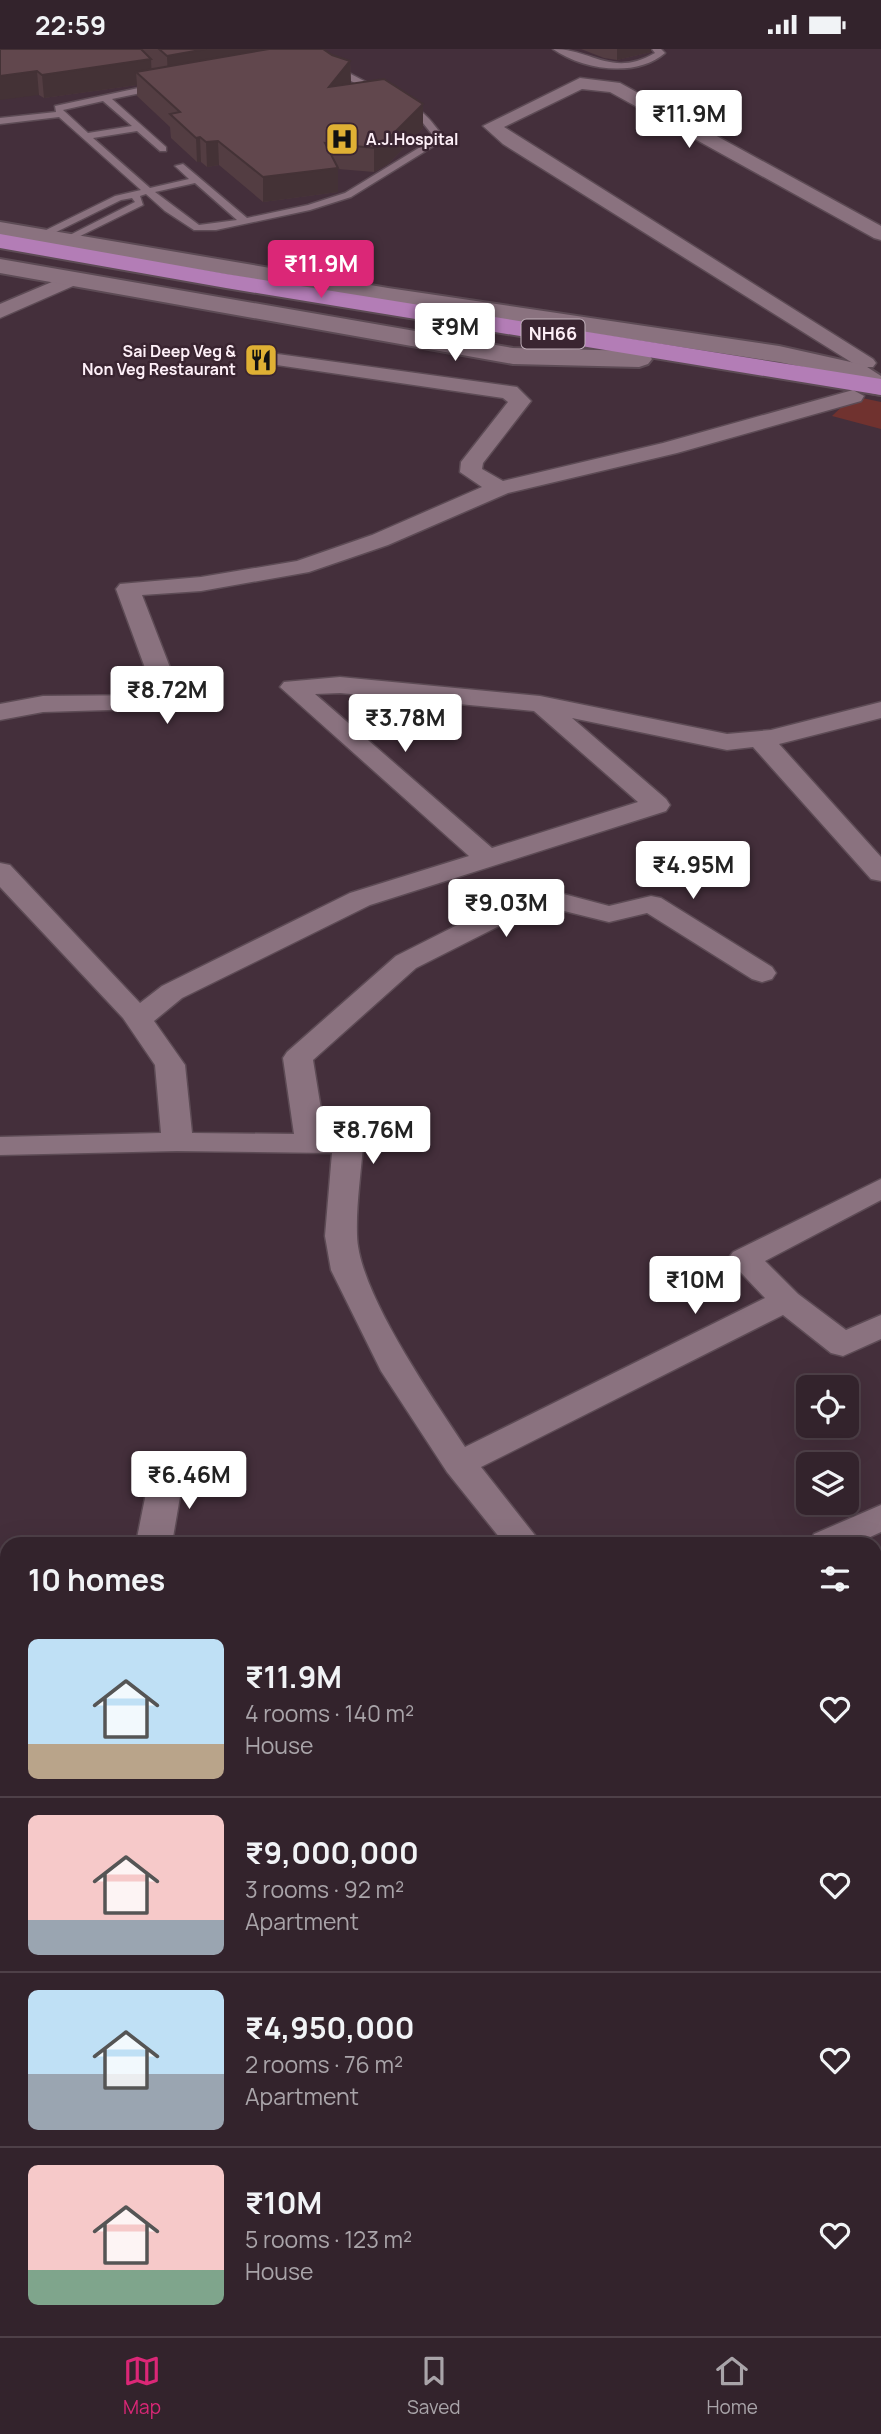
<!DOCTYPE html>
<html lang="en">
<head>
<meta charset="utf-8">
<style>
  :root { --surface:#33232c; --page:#3b2b34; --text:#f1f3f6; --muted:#a9a4a9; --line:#4e4048; --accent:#db2777 }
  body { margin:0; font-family:Manrope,sans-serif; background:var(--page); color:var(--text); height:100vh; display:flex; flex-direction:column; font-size:26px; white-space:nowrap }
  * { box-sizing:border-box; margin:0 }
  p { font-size:23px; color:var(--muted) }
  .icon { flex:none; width:38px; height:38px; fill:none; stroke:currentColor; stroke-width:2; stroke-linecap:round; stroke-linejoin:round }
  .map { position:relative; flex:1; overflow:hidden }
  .drawer { position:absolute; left:0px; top:1488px; width:882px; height:800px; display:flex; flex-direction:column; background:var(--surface); border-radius:21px 21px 0 0; box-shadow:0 7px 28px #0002,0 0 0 2px var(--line) }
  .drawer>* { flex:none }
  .fabs { position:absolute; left:796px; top:1326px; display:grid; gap:14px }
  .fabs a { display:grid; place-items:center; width:63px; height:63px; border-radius:10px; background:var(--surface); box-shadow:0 7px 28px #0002,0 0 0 2px var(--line); font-size:35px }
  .price { position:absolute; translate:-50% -60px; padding:0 16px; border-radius:7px; background:#fff; color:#222; font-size:23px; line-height:46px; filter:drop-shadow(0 2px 4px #0008) }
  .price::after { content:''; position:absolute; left:50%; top:42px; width:21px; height:16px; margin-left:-10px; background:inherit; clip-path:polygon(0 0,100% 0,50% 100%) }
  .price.on { background:var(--accent); color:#fff }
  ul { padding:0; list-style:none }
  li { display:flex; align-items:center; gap:21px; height:175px; padding:0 28px }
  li+li { border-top:2px solid var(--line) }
  li span { display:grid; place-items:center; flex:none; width:196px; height:140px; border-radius:10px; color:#555 }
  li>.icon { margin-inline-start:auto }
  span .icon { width:84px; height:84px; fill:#fffc; stroke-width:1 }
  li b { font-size:30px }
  h2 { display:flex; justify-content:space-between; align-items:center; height:84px; padding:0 28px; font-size:30px }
  .status { display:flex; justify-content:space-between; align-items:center; height:49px; padding:0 35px; background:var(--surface); direction:ltr }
  .status svg { height:19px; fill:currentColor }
  .tab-bar { display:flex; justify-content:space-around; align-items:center; height:98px; border-top:2px solid var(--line); background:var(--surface); font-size:19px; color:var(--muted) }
  .tab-bar a { display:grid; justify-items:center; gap:4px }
  .tab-bar .on { color:var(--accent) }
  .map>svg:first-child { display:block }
  .green { fill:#70322f }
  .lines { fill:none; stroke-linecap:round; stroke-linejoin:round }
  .service-casing { stroke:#5d4b55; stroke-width:3 }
  .minor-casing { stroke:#5d4b55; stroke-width:3 }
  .tertiary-casing { stroke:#5d4b55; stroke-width:4 }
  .trunk-casing { stroke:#5d4b55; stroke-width:4 }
  .service { fill:#8a727f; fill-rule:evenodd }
  .minor { fill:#8a727f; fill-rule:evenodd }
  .tertiary { fill:#8a727f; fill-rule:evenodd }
  .trunk { fill:#b37db6; fill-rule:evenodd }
  .wall { fill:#533d42 }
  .shaded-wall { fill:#443236 }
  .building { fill:#61474d; stroke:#443236; stroke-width:2 }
  .labels { text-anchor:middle; stroke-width:5; stroke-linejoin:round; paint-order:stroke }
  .far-poi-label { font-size:16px; font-weight:bold; fill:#fdeff7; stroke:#3a2531; text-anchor:start }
  .shield { fill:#3a2531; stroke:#c2b2bc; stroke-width:2 }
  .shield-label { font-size:18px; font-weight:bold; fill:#fdeff7 }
</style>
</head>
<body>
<div class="status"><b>22:59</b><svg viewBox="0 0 49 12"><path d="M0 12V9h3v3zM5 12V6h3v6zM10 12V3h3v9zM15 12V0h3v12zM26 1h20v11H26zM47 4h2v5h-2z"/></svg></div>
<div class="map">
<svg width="881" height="2287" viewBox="0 0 881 2287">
  <rect width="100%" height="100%" fill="#442f3b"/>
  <!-- green -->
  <polygon class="green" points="853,347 881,353 881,380 832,367"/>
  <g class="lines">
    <defs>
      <g id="service">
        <path d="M553 0C592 0 612 29 655 4L652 0H661L665 4C636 29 583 21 553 0Z"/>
        <polygon points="332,15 383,42 384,44 377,46 329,20 328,18"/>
        <path d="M157 35 161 38 160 40 112 50 166 98V102H160L137 82 93 89 150 139 189 130 175 117 183 115 247 169 308 156 345 144 435 89 419 69 403 60V56C422 56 434 76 445 90L351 148 310 161 216 181H194L165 162 146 145 140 147 143 156 68 193 60 191 135 153 132 149 121 151 44 189H38V185L115 147 141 141 59 68 0 75V69L56 63 55 57ZM103 52 132 77 88 84 63 61ZM195 134 237 171 199 176 155 143Z"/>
      </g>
      <g id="minor">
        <polygon points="580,29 620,34 881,177 881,191 874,189 610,43 582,40 504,78 873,310 876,314 873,318 859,318 503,95 483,77"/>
        <polygon points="73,224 83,230 80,234 0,269 0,255"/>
        <polygon points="263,303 517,338 531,352 483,414 482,420 503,432 663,394 853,341 864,347 861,352 677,404 508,444 388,496 309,523 201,542 142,546 181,647 173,659 43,663 0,671 0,655 43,647 155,646 116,540 120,535 201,528 297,512 372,486 482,438 460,423 461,413 508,353 503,349 256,313 253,309 256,305"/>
        <path d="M340 628 540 647 727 685 771 681 881 653V669L779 695 881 808V832L871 830 753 698 727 701 572 669 666 750 670 756 666 762 370 856 182 949 154 972 185 1016 192 1084 294 1085 283 1009 287 1003 396 907 487 861 556 843 609 857 651 847 661 849 772 918 776 924 772 930 762 933 752 930 647 864 609 873 556 860 507 873 416 919 313 1011 325 1085 359 1088 363 1095C361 1125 356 1156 357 1186 358 1243 433 1349 465 1398L765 1249 728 1210 733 1203 881 1130V1151L765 1212 798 1245 846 1281 881 1266V1290L843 1307 831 1304 783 1266 481 1418 541 1494H504L447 1423 381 1322 331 1221 325 1187 332 1104 177 1102 0 1106V1088L161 1084 155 1016 123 969 0 838V814L10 816 140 954 162 937 350 844 469 807 280 638 284 633ZM340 644 534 662 638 753 492 799 315 645Z"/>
        <polygon points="168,1407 180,1411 185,1419 172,1494 136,1494 151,1419 156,1411"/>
        <polygon points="881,1456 881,1483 857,1494 809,1494 814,1485"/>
        <polygon points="875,1870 881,1872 881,1908 875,1906"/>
        <polygon points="761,2280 818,2280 821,2287 764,2287"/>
      </g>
      <g id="tertiary">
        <polygon points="0,173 388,239 779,297 864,316 881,327 881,346 871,344 847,327 779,313 388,253 0,187"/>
        <polygon points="0,210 513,299 639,302 648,305 652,310 648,315 639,318 513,315 0,224"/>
      </g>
      <polygon id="trunk" points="0,185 226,225 881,330 881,346 226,239 0,199"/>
    </defs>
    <!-- service casing -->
    <use href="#service" class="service-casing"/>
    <!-- minor casing -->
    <use href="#minor" class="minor-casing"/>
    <!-- tertiary casing -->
    <use href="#tertiary" class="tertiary-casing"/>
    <!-- trunk casing -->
    <use href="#trunk" class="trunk-casing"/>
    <!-- service -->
    <use href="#service" class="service"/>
    <!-- minor -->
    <use href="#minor" class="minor"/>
    <!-- tertiary -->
    <use href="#tertiary" class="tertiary"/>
    <!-- trunk -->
    <use href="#trunk" class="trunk"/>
  </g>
  <!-- wall -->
  <g class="wall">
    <polygon points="0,0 323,0 332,6 350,12 351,35 423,79 388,115 374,123 338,120 338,143 263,153 219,116 207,118 201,113 197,113 171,89 170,78 137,47 137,36 44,49 39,46"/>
    <polygon points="581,0 651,0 651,3 617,11 604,9"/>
  </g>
  <!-- shaded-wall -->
  <g class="shaded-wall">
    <polygon points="206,0 299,0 168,30 167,7"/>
    <polygon points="617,0 651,0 651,3 617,11"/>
    <polygon points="151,10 152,33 136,23 137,36 44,49 42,26"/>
    <polygon points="350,12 351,35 329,38"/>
    <polygon points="37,22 39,46 0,51 0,27"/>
    <polygon points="423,55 423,79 388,115 374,123 374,99"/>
    <polygon points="200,88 201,113 197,113 196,89"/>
    <polygon points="218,92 219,116 207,118 206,93"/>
    <polygon points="338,119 338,143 263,153 263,128"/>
  </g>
  <!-- building -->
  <g class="building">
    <polygon points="0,0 141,0 151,10 42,26 37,22 0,27"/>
    <polygon points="159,0 206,0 167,7"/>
    <polygon points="269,0 323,0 332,6 350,12 329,38 384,30 423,55 388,90 374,99 325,94 338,119 263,128 218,92 206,93 200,88 196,89 170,65 180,63 136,23"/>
  </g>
  <!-- icons -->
  <defs>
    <symbol id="hospital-square" viewBox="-11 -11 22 22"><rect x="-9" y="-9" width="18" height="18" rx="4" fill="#dfb034" stroke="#3a2531"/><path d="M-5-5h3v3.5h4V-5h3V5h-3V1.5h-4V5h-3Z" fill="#111"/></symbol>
    <symbol id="restaurant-square" viewBox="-11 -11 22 22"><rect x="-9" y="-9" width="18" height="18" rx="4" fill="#dfb034" stroke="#3a2531"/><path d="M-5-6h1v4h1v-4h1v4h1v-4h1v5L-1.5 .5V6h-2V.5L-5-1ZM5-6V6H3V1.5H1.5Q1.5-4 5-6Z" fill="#111"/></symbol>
  </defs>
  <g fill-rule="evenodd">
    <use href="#hospital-square" x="323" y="71" width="38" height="38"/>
    <use href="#restaurant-square" x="242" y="292" width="38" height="38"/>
  </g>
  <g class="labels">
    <!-- far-poi labels -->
    <g class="far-poi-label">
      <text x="366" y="96">A.J.Hospital</text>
      <text x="236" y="308" text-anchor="end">Sai Deep Veg &amp;<tspan x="236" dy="18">Non Veg Restaurant</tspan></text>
    </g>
    <!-- shield labels -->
    <rect class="shield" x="521.5" y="270.5" width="63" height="29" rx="5"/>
    <g class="shield-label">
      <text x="553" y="291">NH66</text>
    </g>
  </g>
</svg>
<div class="fabs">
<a><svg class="icon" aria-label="locate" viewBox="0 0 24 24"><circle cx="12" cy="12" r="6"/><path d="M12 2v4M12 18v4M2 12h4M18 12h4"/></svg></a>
<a><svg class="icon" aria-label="layers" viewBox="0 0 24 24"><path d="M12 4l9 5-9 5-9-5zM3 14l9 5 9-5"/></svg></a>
</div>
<b class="price" style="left:689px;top:101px">₹11.9M</b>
<b class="price on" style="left:321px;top:251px">₹11.9M</b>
<b class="price" style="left:455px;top:314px">₹9M</b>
<b class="price" style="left:167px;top:677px">₹8.72M</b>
<b class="price" style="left:405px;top:705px">₹3.78M</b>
<b class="price" style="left:693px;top:852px">₹4.95M</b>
<b class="price" style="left:506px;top:890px">₹9.03M</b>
<b class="price" style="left:373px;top:1117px">₹8.76M</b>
<b class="price" style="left:695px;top:1267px">₹10M</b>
<b class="price" style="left:189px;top:1462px">₹6.46M</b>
<section class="drawer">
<h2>10 homes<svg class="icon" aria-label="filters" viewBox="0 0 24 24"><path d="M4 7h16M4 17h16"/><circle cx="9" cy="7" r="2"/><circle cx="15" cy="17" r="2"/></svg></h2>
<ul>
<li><span style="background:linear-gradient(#bfe0f5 75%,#b9a48a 0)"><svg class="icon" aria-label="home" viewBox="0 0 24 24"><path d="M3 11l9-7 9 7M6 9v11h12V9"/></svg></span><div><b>₹11.9M</b><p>4 rooms · 140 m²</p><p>House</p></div><svg class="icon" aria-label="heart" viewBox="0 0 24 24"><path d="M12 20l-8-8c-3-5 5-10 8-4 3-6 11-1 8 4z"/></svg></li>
<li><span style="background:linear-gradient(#f6c9c9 75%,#9aa5b1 0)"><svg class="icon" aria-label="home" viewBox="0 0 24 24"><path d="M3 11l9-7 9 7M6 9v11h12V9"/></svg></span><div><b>₹9,000,000</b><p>3 rooms · 92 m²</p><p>Apartment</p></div><svg class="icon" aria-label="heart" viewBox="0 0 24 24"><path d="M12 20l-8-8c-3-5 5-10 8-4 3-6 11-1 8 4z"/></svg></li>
<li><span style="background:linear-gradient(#bfe0f5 60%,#9aa5b1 0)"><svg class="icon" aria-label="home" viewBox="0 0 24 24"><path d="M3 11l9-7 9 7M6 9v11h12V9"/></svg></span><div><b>₹4,950,000</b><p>2 rooms · 76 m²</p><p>Apartment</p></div><svg class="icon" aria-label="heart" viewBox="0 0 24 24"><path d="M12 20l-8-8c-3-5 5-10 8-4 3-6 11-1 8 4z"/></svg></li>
<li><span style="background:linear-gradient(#f6c9c9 75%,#7fa58c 0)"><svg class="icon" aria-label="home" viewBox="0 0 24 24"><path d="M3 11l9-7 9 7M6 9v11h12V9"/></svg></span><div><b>₹10M</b><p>5 rooms · 123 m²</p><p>House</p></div><svg class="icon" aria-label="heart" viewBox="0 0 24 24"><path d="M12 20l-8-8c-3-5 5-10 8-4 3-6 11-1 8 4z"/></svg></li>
</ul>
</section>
</div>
<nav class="tab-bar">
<a class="on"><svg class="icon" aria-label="map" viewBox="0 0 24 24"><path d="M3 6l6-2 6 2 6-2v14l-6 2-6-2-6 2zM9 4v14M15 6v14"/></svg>Map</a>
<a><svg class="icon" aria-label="saved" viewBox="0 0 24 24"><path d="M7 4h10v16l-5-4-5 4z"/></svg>Saved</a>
<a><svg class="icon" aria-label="home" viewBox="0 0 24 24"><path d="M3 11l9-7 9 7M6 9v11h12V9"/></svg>Home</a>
</nav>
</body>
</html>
